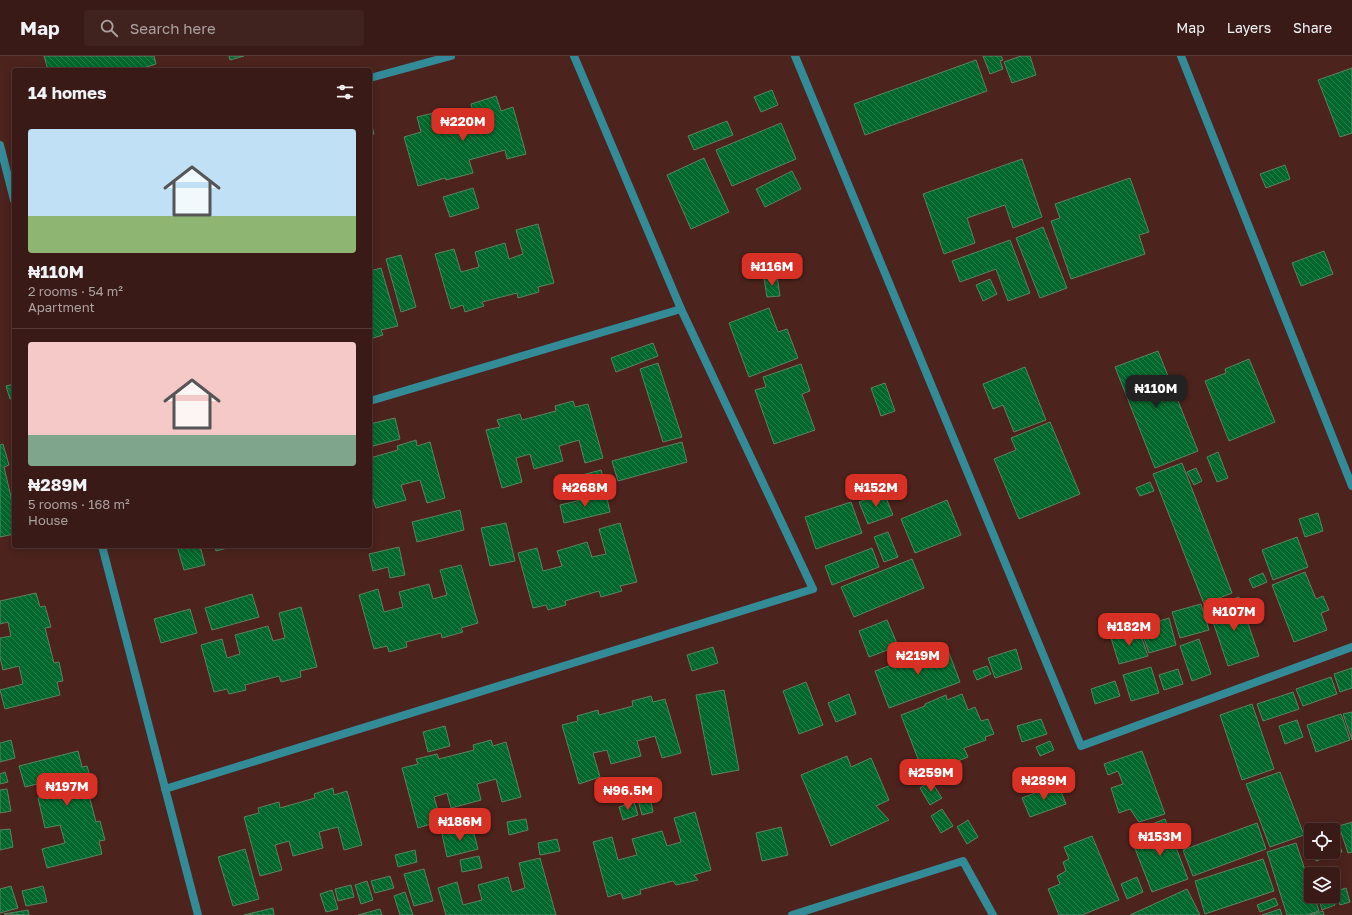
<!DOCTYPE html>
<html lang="en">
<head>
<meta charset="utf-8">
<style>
  :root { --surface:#391a16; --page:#40231f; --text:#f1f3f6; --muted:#aba1a1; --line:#533835; --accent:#d93025 }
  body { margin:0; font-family:"Golos Text",sans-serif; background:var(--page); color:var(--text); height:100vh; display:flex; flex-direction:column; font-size:15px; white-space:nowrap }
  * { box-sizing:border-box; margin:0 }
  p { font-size:13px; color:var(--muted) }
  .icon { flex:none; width:22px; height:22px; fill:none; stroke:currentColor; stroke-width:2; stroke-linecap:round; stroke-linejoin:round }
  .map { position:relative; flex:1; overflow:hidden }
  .sheet { position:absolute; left:12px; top:12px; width:360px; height:480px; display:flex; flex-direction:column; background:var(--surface); border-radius:4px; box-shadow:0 2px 10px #0003,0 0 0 1px var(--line) }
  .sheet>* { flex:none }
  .controls { position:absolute; left:1304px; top:767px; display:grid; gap:8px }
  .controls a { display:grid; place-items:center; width:36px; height:36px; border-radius:4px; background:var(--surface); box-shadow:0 2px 10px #0003,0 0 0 1px var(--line); font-size:20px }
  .price { position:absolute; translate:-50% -34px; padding:0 9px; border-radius:8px; background:var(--accent); color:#fff; font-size:13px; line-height:26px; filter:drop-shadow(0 1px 2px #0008) }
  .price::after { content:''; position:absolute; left:50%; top:24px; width:12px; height:9px; margin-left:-6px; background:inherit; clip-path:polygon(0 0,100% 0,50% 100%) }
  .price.active { background:#222; color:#fff }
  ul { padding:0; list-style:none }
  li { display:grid; align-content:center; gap:8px; height:212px; padding:0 16px }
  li+li { border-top:1px solid var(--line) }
  li span { display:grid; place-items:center; height:124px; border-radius:4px; color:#555 }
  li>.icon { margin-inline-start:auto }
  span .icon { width:72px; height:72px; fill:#fffc; stroke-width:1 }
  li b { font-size:17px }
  h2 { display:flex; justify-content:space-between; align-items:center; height:48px; padding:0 16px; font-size:17px }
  header { display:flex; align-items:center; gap:24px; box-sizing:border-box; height:56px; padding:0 20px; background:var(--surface); border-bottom:1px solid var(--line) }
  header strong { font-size:19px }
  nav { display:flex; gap:22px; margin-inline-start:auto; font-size:14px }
  .search { width:280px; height:36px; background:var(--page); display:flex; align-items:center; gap:10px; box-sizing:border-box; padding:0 14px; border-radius:4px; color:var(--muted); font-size:15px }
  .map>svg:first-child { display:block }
  .building { fill:url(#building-back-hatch); stroke:#5c8263 }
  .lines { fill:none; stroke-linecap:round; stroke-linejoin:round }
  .minor { stroke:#348b98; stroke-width:8 }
</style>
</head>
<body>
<header>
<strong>Map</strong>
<div class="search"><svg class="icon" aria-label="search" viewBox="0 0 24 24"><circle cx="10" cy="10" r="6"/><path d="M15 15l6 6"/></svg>Search here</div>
<nav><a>Map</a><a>Layers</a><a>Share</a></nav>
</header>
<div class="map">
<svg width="1352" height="859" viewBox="0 0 1352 859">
  <defs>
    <pattern id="building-back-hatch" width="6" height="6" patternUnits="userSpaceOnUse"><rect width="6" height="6" fill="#00682c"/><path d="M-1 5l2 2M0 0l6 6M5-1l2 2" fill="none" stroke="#267e4b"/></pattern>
  </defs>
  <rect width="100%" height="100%" fill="#4c231d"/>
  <!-- building -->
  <g class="building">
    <polygon points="44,0 154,0 156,8 140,13 141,14 48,14"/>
    <polygon points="229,0 244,0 230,4"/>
    <polygon points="983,0 1001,0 1003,4 1000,5 1003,13 990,18"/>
    <polygon points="1021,0 1030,0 1036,19 1012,27 1004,6"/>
    <polygon points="976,4 987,35 865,79 854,48"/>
    <polygon points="1352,12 1352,77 1340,81 1318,24"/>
    <polygon points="772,34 778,49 761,56 754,41"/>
    <polygon points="496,40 501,55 513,51 526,98 507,103 505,94 469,104 473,117 446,124 445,122 418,130 404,81 421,76 417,61 437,56 441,69 474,59 471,48"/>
    <polygon points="370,63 374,78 370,79"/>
    <polygon points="727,65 733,79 694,94 688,80"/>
    <polygon points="781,67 796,103 732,130 716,94"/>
    <polygon points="704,102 729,156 691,173 667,119"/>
    <polygon points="1022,103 1042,161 1013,172 1005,149 967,162 975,187 944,198 923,138"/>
    <polygon points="1285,109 1290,123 1266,132 1260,118"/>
    <polygon points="792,115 801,133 765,151 756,133"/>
    <polygon points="1130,122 1149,176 1139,179 1145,198 1071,223 1051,165 1060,162 1055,148"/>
    <polygon points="473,132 479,152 450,161 443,141"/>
    <polygon points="538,168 554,227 538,231 539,236 518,242 517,237 482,246 484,250 465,256 463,249 451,253 435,198 454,193 461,216 479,211 475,196 505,187 509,203 523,198 516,174"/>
    <polygon points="1043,171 1067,232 1040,242 1016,182"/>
    <polygon points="1010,184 1030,237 1008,245 996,213 960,226 952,205"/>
    <polygon points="1324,195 1333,218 1301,230 1292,207"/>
    <polygon points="401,199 416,251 401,256 386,203"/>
    <polygon points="381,212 398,270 381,274 383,279 370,283 370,215"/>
    <polygon points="777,220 780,240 767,241 764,222"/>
    <polygon points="990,223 997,238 983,245 976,229"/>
    <polygon points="769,252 778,276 787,273 798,302 749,321 729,267"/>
    <polygon points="653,287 658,300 616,316 611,302"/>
    <polygon points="1158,295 1198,395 1155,412 1115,311"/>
    <polygon points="1249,303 1275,366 1229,385 1205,325 1226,317 1225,313"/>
    <polygon points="658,307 682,381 663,386 640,313"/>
    <polygon points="801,308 810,335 802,338 815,374 774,388 755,334 766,331 763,321"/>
    <polygon points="1025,311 1046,364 1014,376 1003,349 993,353 983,328"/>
    <polygon points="885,327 895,355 881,360 871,332"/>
    <polygon points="14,328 14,342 10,343 6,330"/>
    <polygon points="573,345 575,351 588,348 603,402 585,407 579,384 559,390 563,405 534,413 530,398 516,402 522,426 502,432 486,374 500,371 497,364 520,358 522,364 556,355 555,350"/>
    <polygon points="395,362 400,383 373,390 370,376 370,368"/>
    <polygon points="1050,366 1080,438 1019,463 994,403 1016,394 1011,382"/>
    <polygon points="416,384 417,390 430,386 445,442 427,447 420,424 401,429 406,444 376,452 371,437 370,438 370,402 398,394 397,390"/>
    <polygon points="682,386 687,406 618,425 612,405"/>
    <polygon points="3,388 9,409 4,411 12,445 14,444 14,478 0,481 0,389"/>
    <polygon points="1218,396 1228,422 1217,426 1207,401"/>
    <polygon points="1182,407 1232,537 1204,548 1153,418"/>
    <polygon points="1196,412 1202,425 1194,429 1187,416"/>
    <polygon points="601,414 606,432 560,444 555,426"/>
    <polygon points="1150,426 1154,435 1140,440 1136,432"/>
    <polygon points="884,437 893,459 868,468 859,446"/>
    <polygon points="606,438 610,456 564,467 560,449"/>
    <polygon points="947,444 961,479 915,497 901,463"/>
    <polygon points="851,446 862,477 816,493 805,461"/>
    <polygon points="460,454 464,474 417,486 412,466"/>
    <polygon points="1318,457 1323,475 1305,481 1299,463"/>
    <polygon points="506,467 515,505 490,510 481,472"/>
    <polygon points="620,467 637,526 620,530 622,535 601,541 599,535 565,545 566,549 548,554 546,549 533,552 518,497 537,492 543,515 562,510 557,495 587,486 592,501 606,498 599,473"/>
    <polygon points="888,476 898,501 884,506 874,481"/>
    <polygon points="1297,481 1308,511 1273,524 1262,494"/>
    <polygon points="177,490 200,490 205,509 184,514"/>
    <polygon points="215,490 235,490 216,495"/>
    <polygon points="399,491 405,519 390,522 388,511 373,515 369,498"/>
    <polygon points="872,492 879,511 832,529 825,510"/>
    <polygon points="912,503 924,532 854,561 841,531"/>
    <polygon points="461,509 478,567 461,572 463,576 442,582 441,577 406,586 407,591 389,596 387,590 374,593 359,539 378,533 384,556 403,551 399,536 429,528 433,543 447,539 440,514"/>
    <polygon points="1305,516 1316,543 1323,540 1329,554 1321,557 1327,574 1294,586 1272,529"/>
    <polygon points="1263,517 1267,526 1253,532 1249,523"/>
    <polygon points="36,537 40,551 45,550 51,571 45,572 54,607 59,606 63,625 57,626 60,639 5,653 0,634 23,628 19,610 3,614 0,601 0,582 11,580 8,566 0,568 0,545"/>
    <polygon points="252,538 259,561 212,574 205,552"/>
    <polygon points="1239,541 1259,600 1228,610 1208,551"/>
    <polygon points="1201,548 1209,574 1180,582 1172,556"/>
    <polygon points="301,551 317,611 300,615 301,621 281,626 279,620 245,629 246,634 229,638 227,633 214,636 201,589 222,583 227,602 240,598 235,579 268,570 273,585 285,582 279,557"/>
    <polygon points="190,553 197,577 161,587 154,563"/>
    <polygon points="1169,562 1176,589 1149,597 1140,571"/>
    <polygon points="887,564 898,590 869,601 859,575"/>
    <polygon points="1139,574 1148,600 1119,608 1111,582"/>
    <polygon points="1199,583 1211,618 1192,625 1180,590"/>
    <polygon points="946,589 960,626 889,652 875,615"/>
    <polygon points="713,591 718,607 692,615 687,599"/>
    <polygon points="1016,593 1022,613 995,622 988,602"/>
    <polygon points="987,610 991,618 977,624 973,615"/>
    <polygon points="1151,611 1159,637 1131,645 1123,619"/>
    <polygon points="1352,612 1352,632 1340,636 1334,618"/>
    <polygon points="1178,613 1183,628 1164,634 1159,619"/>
    <polygon points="1331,621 1337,638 1303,650 1296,633"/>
    <polygon points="1115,625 1120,640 1095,648 1091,633"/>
    <polygon points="806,626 823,669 799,678 783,635"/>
    <polygon points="724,634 739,714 712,719 696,639"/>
    <polygon points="1293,636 1299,653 1263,665 1257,648"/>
    <polygon points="849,638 856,658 836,666 828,647"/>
    <polygon points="962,638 968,654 975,651 981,665 988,663 994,678 985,681 986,684 964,692 968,701 924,718 901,659 925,650 925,648 946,639 947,644"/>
    <polygon points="651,640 653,646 665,643 681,697 662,702 655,680 637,685 641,700 611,708 607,694 593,697 600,721 579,728 562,669 578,665 577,660 598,654 599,659 633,650 632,645"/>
    <polygon points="1252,648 1274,713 1242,724 1220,659"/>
    <polygon points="1352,656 1352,684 1343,658"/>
    <polygon points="1341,658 1350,684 1316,696 1307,669"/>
    <polygon points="1041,663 1047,678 1022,686 1017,670"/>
    <polygon points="1297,664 1303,681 1285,688 1279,670"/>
    <polygon points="445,670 450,690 428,696 423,676"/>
    <polygon points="11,684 15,702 0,706 0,687"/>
    <polygon points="491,684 493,690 506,686 521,741 502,746 496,723 477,728 481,744 451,752 447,737 434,741 441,765 418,772 402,712 418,708 416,703 437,698 439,703 474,694 473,689"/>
    <polygon points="1050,685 1054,694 1040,700 1036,691"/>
    <polygon points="78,695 82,711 87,710 93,731 87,732 96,766 100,765 105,784 99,785 102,798 47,812 42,793 65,787 60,769 45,772 38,742 53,739 49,725 25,731 19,710"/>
    <polygon points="1142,695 1165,758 1139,766 1130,753 1119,757 1111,732 1123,728 1118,715 1108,719 1104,708"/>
    <polygon points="847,700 851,711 871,702 889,744 876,750 889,764 831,790 801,719"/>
    <polygon points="5,716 8,726 0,728 0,718"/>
    <polygon points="1280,716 1304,779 1270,791 1246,728"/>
    <polygon points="931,725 942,742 930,749 920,732"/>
    <polygon points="1058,728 1066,748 1030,761 1022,742"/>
    <polygon points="333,732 334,739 347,735 362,789 344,794 338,771 319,776 323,792 293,800 289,785 275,789 282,814 260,820 244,761 259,757 258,752 279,746 280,752 315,742 314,738"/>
    <polygon points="7,733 11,755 0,757 0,734"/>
    <polygon points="650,741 653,756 642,759 638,744"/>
    <polygon points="634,746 638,759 623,764 619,751"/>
    <polygon points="942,753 953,770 941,777 931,760"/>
    <polygon points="695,756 711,814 694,819 698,824 676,829 673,825 640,834 641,838 623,843 621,837 608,841 593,786 612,781 618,804 637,799 632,783 662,775 667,790 681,786 674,762"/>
    <polygon points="526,763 528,774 509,779 507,766"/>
    <polygon points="1165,763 1188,823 1152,836 1134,790 1144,785 1139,773"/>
    <polygon points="968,764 978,781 967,788 957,771"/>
    <polygon points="1352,766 1352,796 1348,797 1339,770"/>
    <polygon points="1257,767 1266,793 1193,820 1183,794"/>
    <polygon points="472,770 478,793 447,801 442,778"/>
    <polygon points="781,771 788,799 762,805 756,777"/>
    <polygon points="1334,772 1342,796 1316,805 1313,796 1333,796 1333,774 1329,774"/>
    <polygon points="10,773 13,791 0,794 0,774"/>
    <polygon points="1092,780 1119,844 1082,859 1059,859 1048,833 1060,828 1057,820 1066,815 1063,806 1069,803 1064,791"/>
    <polygon points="1311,780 1311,790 1308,781"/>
    <polygon points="557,783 560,795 540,799 538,787"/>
    <polygon points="1296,787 1311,832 1311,840 1314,840 1319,855 1307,859 1287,859 1267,796"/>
    <polygon points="245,793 259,843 233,850 218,801"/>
    <polygon points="415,794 417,806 398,811 395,799"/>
    <polygon points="479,800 482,812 462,816 460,804"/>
    <polygon points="540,802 556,859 446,859 438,832 457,826 463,849 482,844 478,829 508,821 512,836 525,832 519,807"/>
    <polygon points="1263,803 1274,835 1205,858 1195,825"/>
    <polygon points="424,813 433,845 414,850 404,818"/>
    <polygon points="390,820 394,832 375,837 371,825"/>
    <polygon points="1137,821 1143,836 1127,843 1121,828"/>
    <polygon points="367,825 373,844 361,848 355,829"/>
    <polygon points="351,829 354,841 338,845 335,833"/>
    <polygon points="11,830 18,852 0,857 0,833"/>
    <polygon points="43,830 47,846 26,850 22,835"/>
    <polygon points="1346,832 1350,846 1340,849 1336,835"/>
    <polygon points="1187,833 1200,859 1130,859"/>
    <polygon points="332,834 338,853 326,856 320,838"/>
    <polygon points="405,836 413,859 400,859 394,840"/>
    <polygon points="1318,840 1332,840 1335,849 1322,854"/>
    <polygon points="1275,842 1278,849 1260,856 1257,849"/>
    <polygon points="273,852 274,859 244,859"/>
    <polygon points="380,853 382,859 358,859"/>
    <polygon points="1280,853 1282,859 1262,859"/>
    <polygon points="28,854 29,859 4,858"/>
    <polygon points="1323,855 1324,859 1310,859"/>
  </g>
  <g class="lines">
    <!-- minor -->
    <g class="minor">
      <polyline points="795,0 1081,690 1352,591"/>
      <polyline points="1181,0 1352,430"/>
      <polyline points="370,22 451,0"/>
      <polyline points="0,89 14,144"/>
      <polyline points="370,345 681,253"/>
      <polyline points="102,490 198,859"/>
      <polyline points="165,733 813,533 681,253 574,0"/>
      <polyline points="792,859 963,805 993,859"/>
    </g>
  </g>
</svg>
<div class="controls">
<a><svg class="icon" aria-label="locate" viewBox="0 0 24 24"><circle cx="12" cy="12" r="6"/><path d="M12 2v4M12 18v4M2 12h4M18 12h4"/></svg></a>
<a><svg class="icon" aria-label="layers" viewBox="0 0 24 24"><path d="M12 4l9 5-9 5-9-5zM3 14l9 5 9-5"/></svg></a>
</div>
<b class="price" style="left:463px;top:86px">₦220M</b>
<b class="price" style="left:772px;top:231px">₦116M</b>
<b class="price active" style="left:1156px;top:353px">₦110M</b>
<b class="price" style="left:585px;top:452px">₦268M</b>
<b class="price" style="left:876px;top:452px">₦152M</b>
<b class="price" style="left:1234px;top:576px">₦107M</b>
<b class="price" style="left:1129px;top:591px">₦182M</b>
<b class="price" style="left:918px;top:620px">₦219M</b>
<b class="price" style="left:931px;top:737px">₦259M</b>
<b class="price" style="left:1044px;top:745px">₦289M</b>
<b class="price" style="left:67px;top:751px">₦197M</b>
<b class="price" style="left:628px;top:755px">₦96.5M</b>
<b class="price" style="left:460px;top:786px">₦186M</b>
<b class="price" style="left:1160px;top:801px">₦153M</b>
<section class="sheet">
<h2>14 homes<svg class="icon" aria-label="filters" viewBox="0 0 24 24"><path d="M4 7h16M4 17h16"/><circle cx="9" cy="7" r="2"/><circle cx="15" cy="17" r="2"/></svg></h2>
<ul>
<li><span style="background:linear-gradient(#bfe0f5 70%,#8fb573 0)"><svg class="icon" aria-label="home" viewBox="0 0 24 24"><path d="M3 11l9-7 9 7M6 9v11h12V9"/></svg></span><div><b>₦110M</b><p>2 rooms · 54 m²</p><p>Apartment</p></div></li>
<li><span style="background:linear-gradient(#f6c9c9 75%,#7fa58c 0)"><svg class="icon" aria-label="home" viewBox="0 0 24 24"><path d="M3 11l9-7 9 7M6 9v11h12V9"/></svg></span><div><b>₦289M</b><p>5 rooms · 168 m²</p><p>House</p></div></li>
</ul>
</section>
</div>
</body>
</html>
